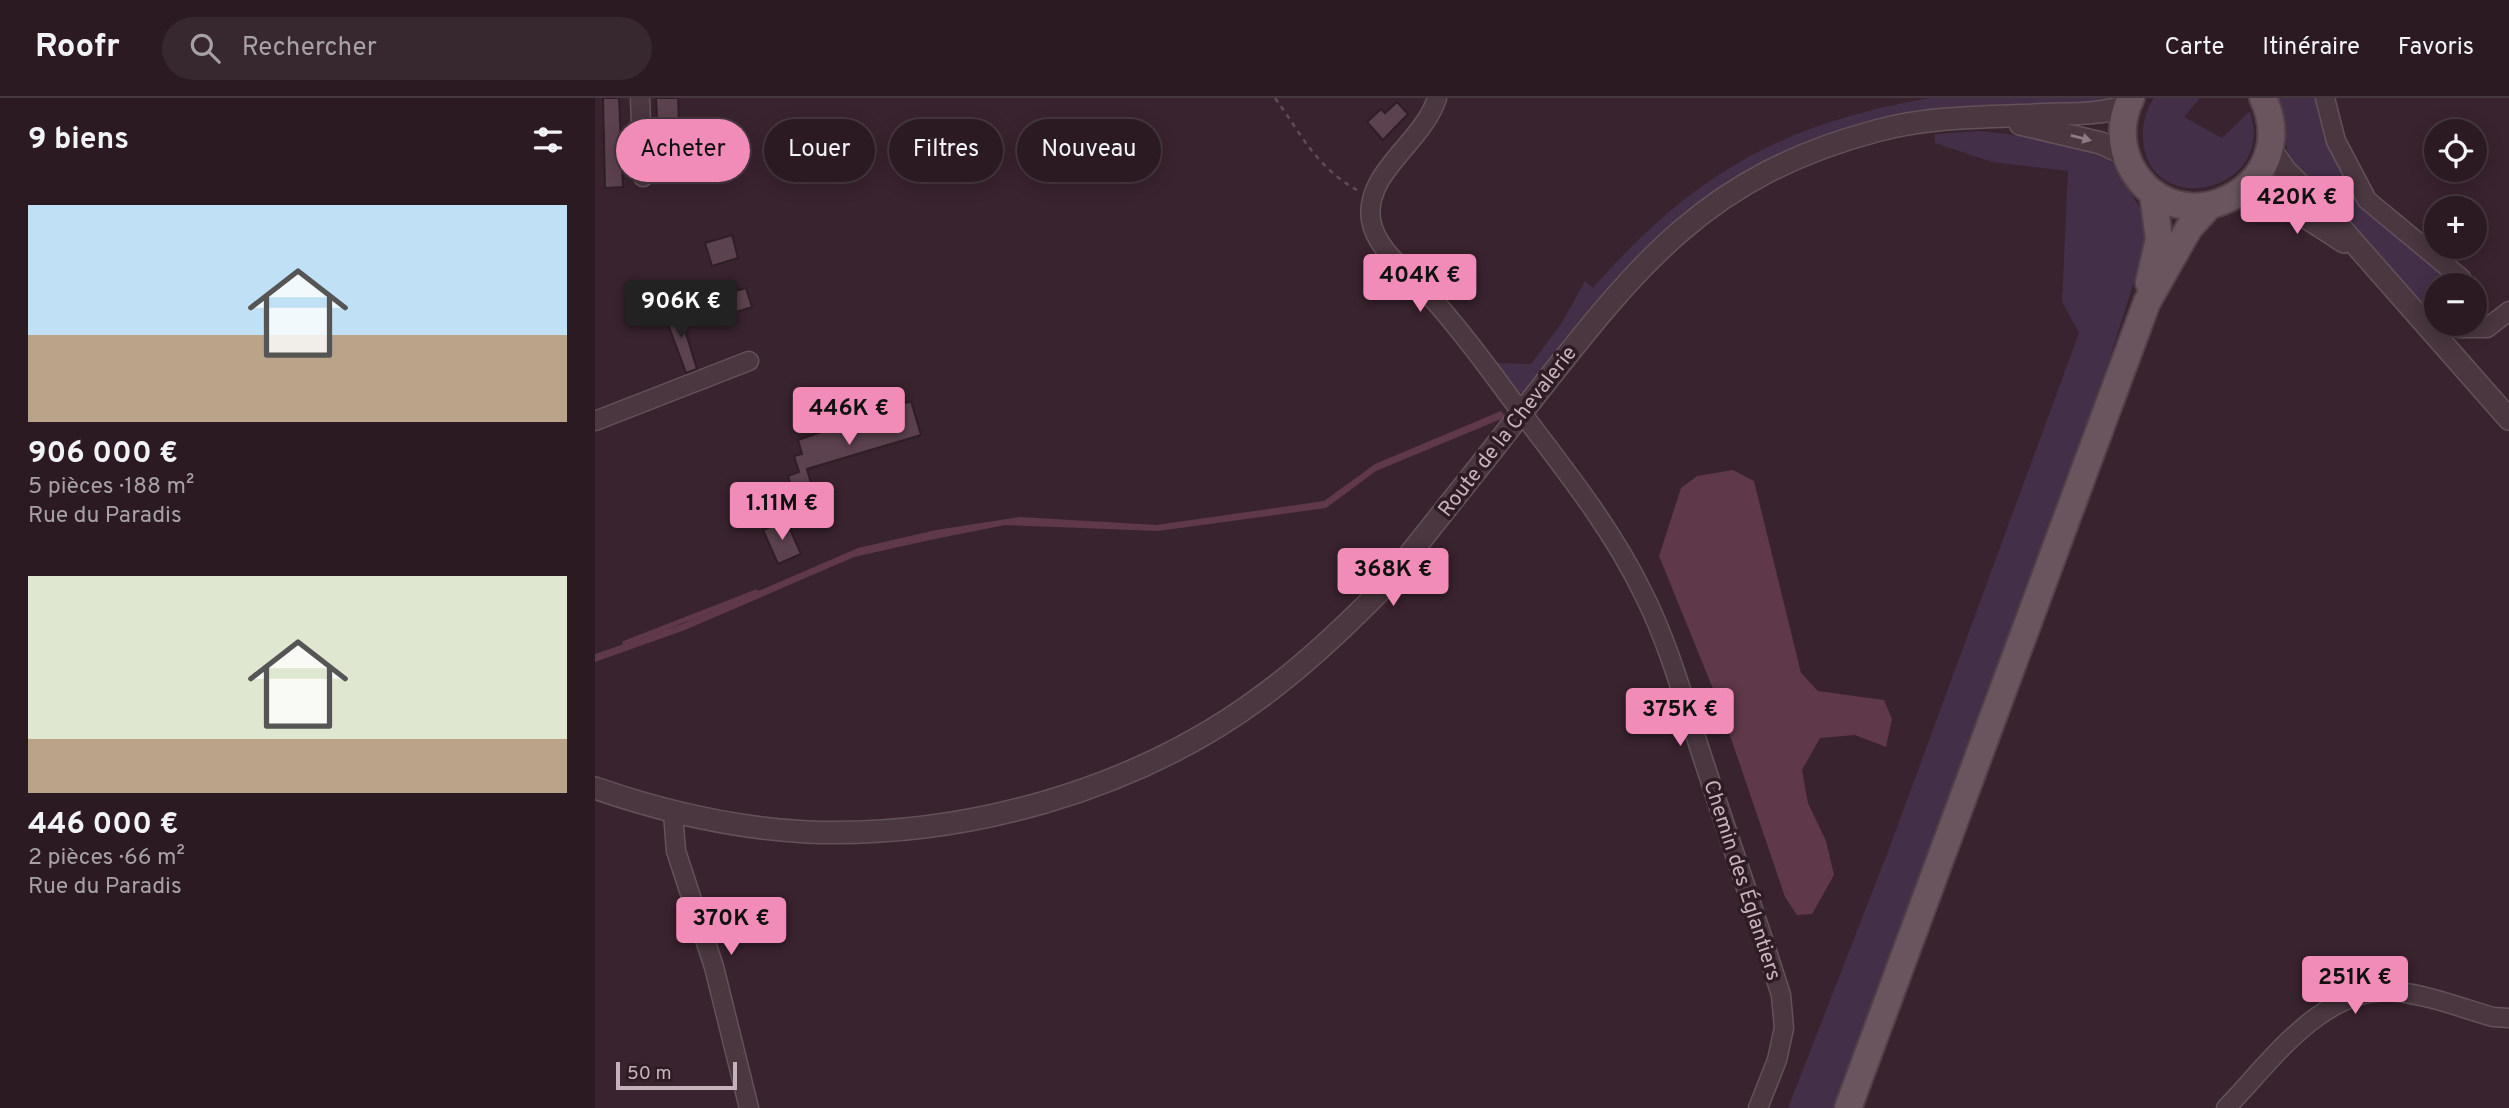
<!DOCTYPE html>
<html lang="fr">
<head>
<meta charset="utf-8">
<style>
  :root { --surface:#2b1a22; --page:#37272f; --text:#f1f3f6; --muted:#a6a1a5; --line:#473840; --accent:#f18bb7 }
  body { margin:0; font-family:Overpass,sans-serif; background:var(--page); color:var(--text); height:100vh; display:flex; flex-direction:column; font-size:26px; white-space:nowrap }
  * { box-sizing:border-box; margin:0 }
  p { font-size:23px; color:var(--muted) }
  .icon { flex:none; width:38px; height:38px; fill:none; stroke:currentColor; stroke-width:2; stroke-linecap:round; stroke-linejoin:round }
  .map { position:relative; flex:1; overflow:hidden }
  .side { display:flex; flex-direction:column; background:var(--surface); width:595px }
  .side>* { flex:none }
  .banner { position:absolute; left:21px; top:21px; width:665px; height:63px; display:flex; gap:14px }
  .tools { position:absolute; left:1829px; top:21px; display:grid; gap:14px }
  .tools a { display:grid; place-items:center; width:63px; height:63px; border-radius:50%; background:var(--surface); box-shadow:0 4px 18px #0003,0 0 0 2px var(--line); font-size:35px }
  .scale { position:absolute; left:21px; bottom:18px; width:121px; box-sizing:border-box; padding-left:7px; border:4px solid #c5b2ba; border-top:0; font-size:19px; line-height:24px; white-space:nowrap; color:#c5b2ba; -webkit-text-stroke:5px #2e1c24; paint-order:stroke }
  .price { position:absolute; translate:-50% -60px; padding:0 16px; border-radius:7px; background:var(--accent); color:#111; font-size:23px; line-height:46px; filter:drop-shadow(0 2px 4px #0008) }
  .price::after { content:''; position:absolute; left:50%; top:42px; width:21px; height:16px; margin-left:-10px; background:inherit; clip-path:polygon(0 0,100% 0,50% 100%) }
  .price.on { background:#222; color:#fff }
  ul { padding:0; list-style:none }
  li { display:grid; align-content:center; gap:14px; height:371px; padding:0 28px }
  li span { display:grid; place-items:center; height:217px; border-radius:0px; color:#555 }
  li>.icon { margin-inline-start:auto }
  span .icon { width:126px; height:126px; fill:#fffc; stroke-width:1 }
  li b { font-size:30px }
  h2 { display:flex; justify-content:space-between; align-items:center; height:84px; padding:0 28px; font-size:30px }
  .pill { padding:0 24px; border-radius:32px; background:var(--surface); box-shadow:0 4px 18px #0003,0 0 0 2px var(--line); font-size:24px; line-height:63px }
  .pill.on { background:var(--accent); color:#111 }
  header { display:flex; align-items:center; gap:42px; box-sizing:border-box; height:98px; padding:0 35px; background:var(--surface); border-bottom:2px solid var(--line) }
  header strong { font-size:33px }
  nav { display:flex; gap:38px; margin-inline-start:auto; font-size:24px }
  .search { width:490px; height:63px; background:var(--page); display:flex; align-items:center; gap:18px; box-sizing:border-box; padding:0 24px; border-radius:38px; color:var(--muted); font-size:26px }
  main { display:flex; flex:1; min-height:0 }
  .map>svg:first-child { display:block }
  .green { fill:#433048 }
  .water { fill:#5f384a }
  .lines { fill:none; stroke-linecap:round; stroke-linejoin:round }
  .stream { stroke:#5f384a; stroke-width:5 }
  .building { fill:#5c424e; stroke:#301e26; stroke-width:2 }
  .minor-casing { stroke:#64525a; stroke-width:21 }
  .tertiary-casing { stroke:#64525a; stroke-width:24 }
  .primary-casing { stroke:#524048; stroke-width:30 }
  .path { stroke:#5e4a5c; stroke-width:2.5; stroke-dasharray:5 5; stroke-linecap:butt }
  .minor { stroke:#4a373f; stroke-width:18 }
  .tertiary { stroke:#4a373f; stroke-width:21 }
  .primary { stroke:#6a555e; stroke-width:26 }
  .oneway { fill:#8e7b83 }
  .labels { text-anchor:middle; stroke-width:7; stroke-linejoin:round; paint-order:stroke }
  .street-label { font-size:21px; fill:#c5b2ba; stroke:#2e1c24 }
</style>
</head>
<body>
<header>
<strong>Roofr</strong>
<div class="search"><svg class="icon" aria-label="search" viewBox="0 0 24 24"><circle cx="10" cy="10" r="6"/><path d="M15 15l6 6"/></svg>Rechercher</div>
<nav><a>Carte</a><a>Itinéraire</a><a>Favoris</a></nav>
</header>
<main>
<section class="side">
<h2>9 biens<svg class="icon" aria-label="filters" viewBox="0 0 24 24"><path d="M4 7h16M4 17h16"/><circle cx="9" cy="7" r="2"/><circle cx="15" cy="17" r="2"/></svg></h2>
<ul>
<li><span style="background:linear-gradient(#bfe0f5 60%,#b9a48a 0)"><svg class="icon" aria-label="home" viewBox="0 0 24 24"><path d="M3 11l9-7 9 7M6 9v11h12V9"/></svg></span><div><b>906 000 €</b><p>5 pièces · 188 m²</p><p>Rue du Paradis</p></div></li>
<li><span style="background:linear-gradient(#dfe7d0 75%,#b9a48a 0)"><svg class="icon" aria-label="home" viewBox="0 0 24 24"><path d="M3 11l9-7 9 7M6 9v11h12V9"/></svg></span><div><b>446 000 €</b><p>2 pièces · 66 m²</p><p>Rue du Paradis</p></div></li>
</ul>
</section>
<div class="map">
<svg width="1914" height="1010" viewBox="0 0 1914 1010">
  <rect width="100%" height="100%" fill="#39232e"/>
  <!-- green -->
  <g class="green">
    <path d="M1335 0H1515C1494 8 1468 5 1446 5 1409 6 1371 7 1334 12 1221 29 1121 79 1040 160 999 201 964 249 928 295L918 291 898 265 936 266 966 226 990 183 998 190C1097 77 1187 25 1335 0Z"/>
    <path d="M1559 0H1605L1589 19 1627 40 1655 13C1682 96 1553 122 1548 41 1547 27 1551 11 1559 0Z"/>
    <path d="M1683 0H1720C1730 53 1753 99 1795 133 1817 150 1839 163 1856 186L1841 187V222L1699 66 1693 57Z"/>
    <polygon points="1384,33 1429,38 1507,57 1518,66 1548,115 1551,146 1509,278 1238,1010 1193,1010 1294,751 1484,235 1467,204 1473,73 1397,64 1340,45 1340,36"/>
  </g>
  <!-- water -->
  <g class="water">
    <polygon points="906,313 911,319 781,373 731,410 563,433 410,427 335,442 259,459 90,532 0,564 0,556 87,526 263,450 341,432 425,419 561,427 729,403 780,366"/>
    <polygon points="1138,372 1159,383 1206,575 1223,593 1289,602 1297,621 1291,649 1260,637 1225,640 1207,672 1213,705 1231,743 1239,777 1217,816 1202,817 1190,799 1125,608 1064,458 1086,390 1102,378"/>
  </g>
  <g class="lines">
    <!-- stream -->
    <polyline class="stream" points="30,545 161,494"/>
  </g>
  <!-- building -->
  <g class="building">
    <polygon points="8,0 24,0 28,89 10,90"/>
    <polygon points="61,0 83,0 86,75 69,75 68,43 63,43"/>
    <polygon points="802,4 813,16 788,42 772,24 786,11 790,15"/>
    <polygon points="137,137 143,160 117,168 110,145"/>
    <polygon points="151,190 157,209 126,219 120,199"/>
    <polygon points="83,210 102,271 91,275 69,215"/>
    <polygon points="316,303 326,337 212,371 220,399 224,398 228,409 205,417 193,378 204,374 199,358 207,356 203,342"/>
    <polygon points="191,422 206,456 183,466 168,432"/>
  </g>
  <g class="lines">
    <defs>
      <g id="minor">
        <polyline points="45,0 48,79"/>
        <path d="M842 0C828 45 769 74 776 122 781 153 817 178 837 200 859 225 880 252 900 279 951 349 1011 418 1049 497 1075 549 1090 606 1108 661 1134 740 1161 818 1186 897L1189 930 1182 962 1163 1010"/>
        <polyline points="1730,0 1741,43 1772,102 1866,180 1870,187"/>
        <polyline points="1864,230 1892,230 1914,213"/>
        <polyline points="0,323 154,263"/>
        <polyline points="78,715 81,753 119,869 154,1010"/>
        <path d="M1631 1010C1677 963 1729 885 1804 894 1836 898 1867 910 1898 919L1914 920"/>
      </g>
      <g id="tertiary">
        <polyline points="1425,26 1506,45 1531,57"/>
        <polyline points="1675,50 1690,72 1731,113 1914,321"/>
        <polyline points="1646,94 1687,104 1749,144"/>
        <path d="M0 690C69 714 139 730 212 734 369 740 539 693 666 599 711 566 750 529 788 490 839 426 889 363 939 299 1042 168 1111 78 1281 33 1332 19 1385 19 1438 17 1470 15 1500 18 1532 8"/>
      </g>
      <g id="primary">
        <path d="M1536 0C1525 21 1525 46 1535 67 1580 154 1710 91 1668 0"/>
        <polyline points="1554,185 1564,141 1558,95"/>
        <polyline points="1253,1010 1552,204 1594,130 1614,108"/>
      </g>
    </defs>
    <!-- minor casing -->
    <use href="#minor" class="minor-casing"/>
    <!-- tertiary casing -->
    <use href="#tertiary" class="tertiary-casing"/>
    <!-- primary casing -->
    <use href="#primary" class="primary-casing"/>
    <!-- path -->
    <path class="path" d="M680 0C707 37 720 68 762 92"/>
    <!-- minor -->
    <use href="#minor" class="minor"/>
    <!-- tertiary -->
    <use href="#tertiary" class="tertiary"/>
    <!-- primary -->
    <use href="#primary" class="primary"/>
  </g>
  <!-- one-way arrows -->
  <defs><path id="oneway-solid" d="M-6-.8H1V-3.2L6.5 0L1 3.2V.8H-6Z" transform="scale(1.75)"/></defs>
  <use class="oneway" href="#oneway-solid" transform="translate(1486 40) rotate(14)"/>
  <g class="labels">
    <!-- street labels -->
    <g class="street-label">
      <text transform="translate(912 333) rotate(-52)" y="7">Route de la Chevalerie</text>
      <text transform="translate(1148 782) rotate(72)" y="7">Chemin des Églantiers</text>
    </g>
  </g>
</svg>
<div class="tools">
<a><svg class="icon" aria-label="locate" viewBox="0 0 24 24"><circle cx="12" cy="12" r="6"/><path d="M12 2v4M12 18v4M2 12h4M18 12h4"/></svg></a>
<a>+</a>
<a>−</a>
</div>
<div class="scale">50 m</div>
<b class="price" style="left:1702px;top:138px">420K €</b>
<b class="price" style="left:825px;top:216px">404K €</b>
<b class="price on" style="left:86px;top:242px">906K €</b>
<b class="price" style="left:254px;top:349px">446K €</b>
<b class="price" style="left:187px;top:444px">1.11M €</b>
<b class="price" style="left:798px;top:510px">368K €</b>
<b class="price" style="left:1085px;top:650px">375K €</b>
<b class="price" style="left:136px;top:859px">370K €</b>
<b class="price" style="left:1760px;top:918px">251K €</b>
<div class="banner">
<a class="pill on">Acheter</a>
<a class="pill">Louer</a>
<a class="pill">Filtres</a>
<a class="pill">Nouveau</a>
</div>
</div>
</main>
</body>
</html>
